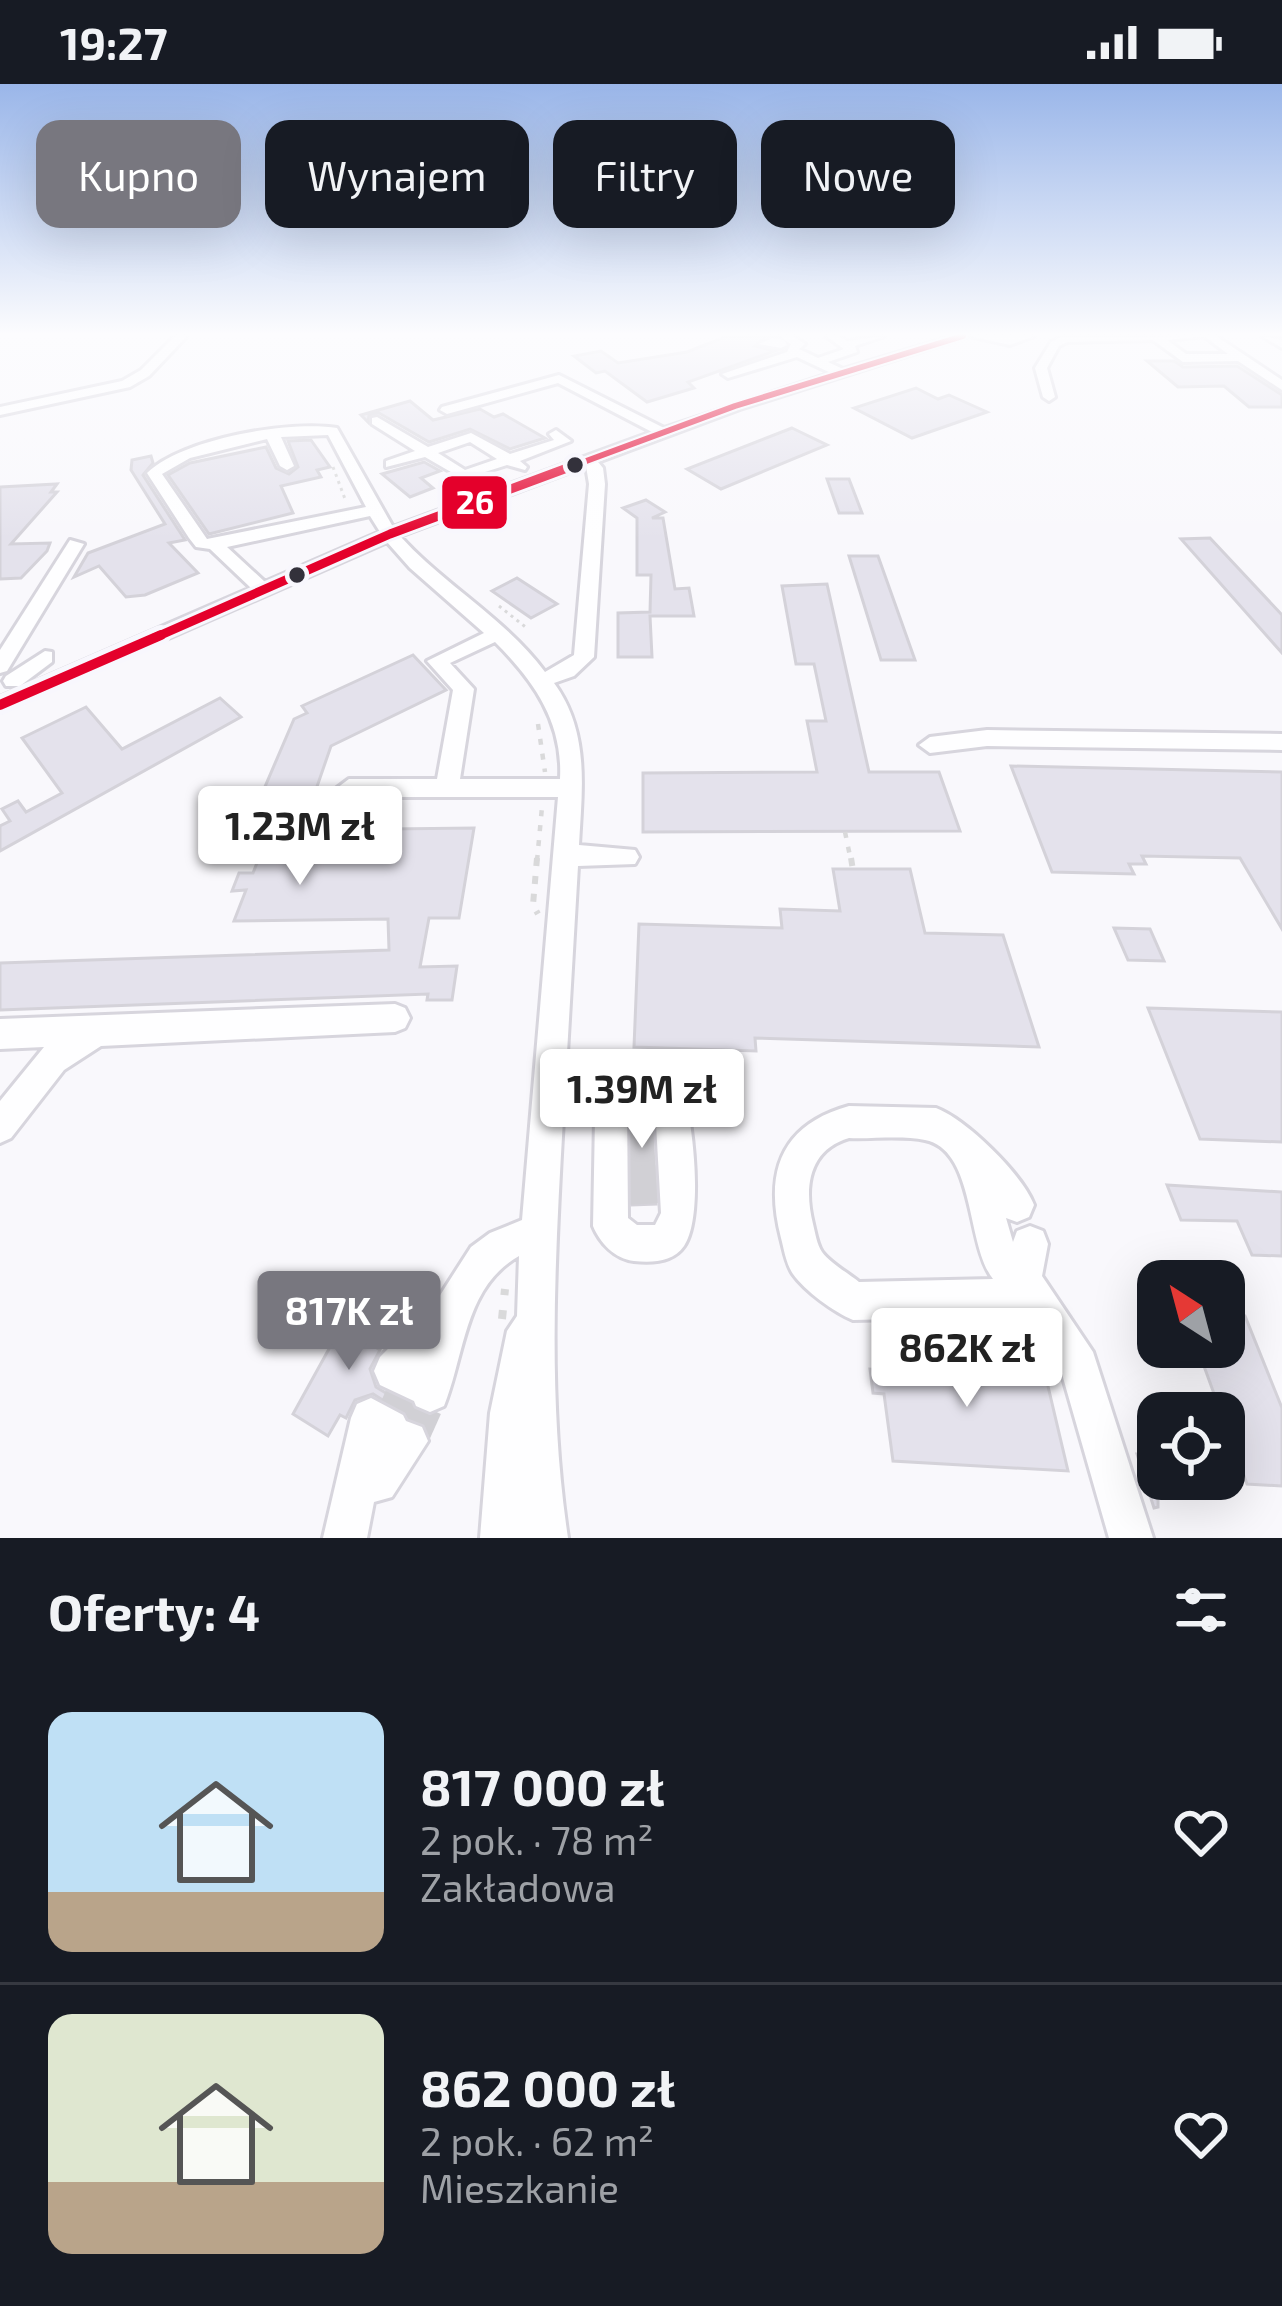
<!DOCTYPE html>
<html lang="pl">
<head>
<meta charset="utf-8">
<style>
  :root { --surface:#171b24; --page:#242831; --text:#f1f3f6; --muted:#9ea1a6; --line:#363941; --accent:#78777f }
  body { margin:0; font-family:"Exo 2",sans-serif; background:var(--page); color:var(--text); height:100vh; display:flex; flex-direction:column; font-size:45px; white-space:nowrap }
  * { box-sizing:border-box; margin:0 }
  p { font-size:39px; color:var(--muted) }
  .icon { flex:none; width:66px; height:66px; fill:none; stroke:currentColor; stroke-width:2; stroke-linecap:round; stroke-linejoin:round }
  .map { position:relative; height:1454px; overflow:hidden }
  .side { display:flex; flex-direction:column; background:var(--surface); flex:1 }
  .side>* { flex:none }
  .guide { position:absolute; left:36px; top:36px; width:1212px; height:108px; display:flex; gap:24px }
  .needle { width:78px; rotate:324deg }
  .tools { position:absolute; left:1137px; top:1176px; display:grid; gap:24px }
  .tools a { display:grid; place-items:center; width:108px; height:108px; border-radius:24px; background:var(--surface); box-shadow:0 12px 48px #0002; font-size:60px }
  .price { position:absolute; translate:-50% -102px; padding:0 27px; border-radius:12px; background:#fff; color:#222; font-size:39px; line-height:78px; filter:drop-shadow(0 3px 6px #0008) }
  .price::after { content:''; position:absolute; left:50%; top:72px; width:36px; height:27px; margin-left:-18px; background:inherit; clip-path:polygon(0 0,100% 0,50% 100%) }
  .price.current { background:var(--accent); color:#fff }
  ul { padding:0; list-style:none }
  li { display:flex; align-items:center; gap:36px; height:300px; padding:0 48px }
  li+li { border-top:3px solid var(--line) }
  li span { display:grid; place-items:center; flex:none; width:336px; height:240px; border-radius:24px; color:#555 }
  li>.icon { margin-inline-start:auto }
  span .icon { width:144px; height:144px; fill:#fffc; stroke-width:1 }
  li b { font-size:51px }
  h2 { display:flex; justify-content:space-between; align-items:center; height:144px; padding:0 48px; font-size:51px }
  .chip { padding:0 42px; border-radius:24px; background:var(--surface); box-shadow:0 12px 48px #0002; font-size:42px; line-height:108px }
  .chip.current { background:var(--accent); color:#fff }
  .status { display:flex; justify-content:space-between; align-items:center; height:84px; padding:0 60px; background:var(--surface); direction:ltr }
  .status svg { height:33px; fill:currentColor }
  .map>svg:first-child { display:block }
  .building { fill:#e4e2ec; stroke:#d4d2d9; stroke-width:3 }
  .lines { fill:none; stroke-linecap:round; stroke-linejoin:round }
  .minor-tunnel-far1 { stroke:#d1d0d5; stroke-width:28; stroke-dasharray:28 15; stroke-linecap:butt }
  .minor-tunnel { stroke:#d1d0d5; stroke-width:38; stroke-dasharray:38 20; stroke-linecap:butt }
  .minor-casing { stroke:#d7d5dd; stroke-width:6 }
  .path-far3 { stroke:#d9d9da; stroke-width:3; stroke-dasharray:3 4.5; stroke-linecap:butt }
  .path-far2 { stroke:#d9d9da; stroke-width:4.5; stroke-dasharray:6 9; stroke-linecap:butt }
  .path-far1 { stroke:#d9d9da; stroke-width:6; stroke-dasharray:8 10; stroke-linecap:butt }
  .path { stroke:#d9d9da; stroke-width:8; stroke-dasharray:9 15; stroke-linecap:butt }
  .minor { fill:#fefeff; fill-rule:evenodd }
  .bus-1-far2-casing { stroke:#f8f7fd; stroke-width:10 }
  .bus-1-far1-casing { stroke:#f8f7fd; stroke-width:15 }
  .bus-1-casing { stroke:#f8f7fd; stroke-width:20 }
  .bus-1-far2 { stroke:#e4002b; stroke-width:6 }
  .bus-1-far1 { stroke:#e4002b; stroke-width:9 }
  .bus-1 { stroke:#e4002b; stroke-width:10 }
  .bus-dot { fill:#33313b; stroke:#f8f7fd; stroke-width:4.5 }
  .line-badge { stroke:#f8f7fd; stroke-width:4.5 }
  .badge-label { font-size:33px; text-anchor:middle; font-weight:bold; fill:#fff }
</style>
</head>
<body>
<div class="status"><b>19:27</b><svg viewBox="0 0 49 12"><path d="M0 12V9h3v3zM5 12V6h3v6zM10 12V3h3v9zM15 12V0h3v12zM26 1h20v11H26zM47 4h2v5h-2z"/></svg></div>
<div class="map">
<svg width="1282" height="1454" viewBox="0 0 1282 1454">
  <rect width="100%" height="100%" fill="#f9f8fc"/>
  <!-- building -->
  <g class="building">
    <polygon points="764,252 767,252 755,262 775,267 688,298 694,304 647,318 605,287 596,289 574,272 601,267 618,279 687,268 725,253"/>
    <polygon points="1147,277 1174,277 1183,283 1237,282 1282,311 1282,323 1249,323 1224,302 1178,303"/>
    <polygon points="916,304 938,315 949,311 987,328 912,354 854,324"/>
    <polygon points="410,317 433,336 480,325 494,333 503,330 545,354 510,365 470,345 429,358 379,329 369,331 368,338 361,331"/>
    <polygon points="792,344 827,361 721,405 687,385"/>
    <polygon points="311,356 330,383 317,386 321,393 281,402 293,429 209,450 168,391 190,379 266,363 276,384 289,390 298,383 288,357"/>
    <polygon points="151,372 153,379 143,391 185,456 169,459 198,489 145,511 126,513 99,482 74,493 88,469 165,440 131,386 132,376"/>
    <polygon points="424,378 440,387 421,394 433,404 410,413 382,390"/>
    <polygon points="827,395 849,395 862,429 839,429"/>
    <polygon points="57,400 51,408 57,408 11,460 50,459 47,467 21,494 0,495 0,403"/>
    <polygon points="646,416 665,428 652,434 663,434 675,505 689,504 694,532 650,532 652,573 618,573 618,529 650,528 651,491 637,491 637,434 623,424"/>
    <polygon points="1210,454 1282,531 1282,569 1181,455"/>
    <polygon points="849,472 878,472 915,576 881,576"/>
    <polygon points="517,494 557,520 531,534 492,507"/>
    <polygon points="827,500 869,688 939,688 960,747 643,748 643,689 817,688 807,637 826,637 814,580 796,580 782,502"/>
    <polygon points="413,571 446,606 331,662 302,746 474,744 459,834 429,834 420,883 457,882 452,916 427,916 428,910 0,926 0,879 389,866 388,835 234,837 246,806 232,807 239,789 253,789 270,746 246,747 294,635 307,629 302,622"/>
    <polygon points="220,614 241,633 0,767 0,742 10,737 2,725 18,717 26,728 62,709 22,654 86,623 122,665"/>
    <polygon points="1011,682 1282,688 1282,845 1240,774 1142,772 1146,780 1129,780 1134,790 1052,788"/>
    <polygon points="833,785 910,785 925,849 1003,851 1039,963 755,954 756,967 634,963 639,840 782,844 780,825 840,827"/>
    <polygon points="1114,844 1150,845 1164,877 1128,876"/>
    <polygon points="1148,924 1282,928 1282,1058 1200,1055"/>
    <polygon points="650,1011 656,1120 632,1121 629,1012"/>
    <polygon points="1167,1101 1282,1108 1282,1172 1252,1171 1237,1137 1181,1136"/>
    <polygon points="361,1207 385,1220 366,1257 380,1266 370,1285 376,1303 414,1326 434,1331 428,1345 373,1310 355,1316 346,1334 340,1331 328,1352 293,1330"/>
    <polygon points="1224,1231 1245,1232 1282,1324 1282,1402 1247,1400 1197,1263 1224,1263"/>
    <polygon points="908,1247 973,1251 981,1290 1046,1294 1068,1387 893,1377 884,1310 873,1309 870,1285 914,1288"/>
    <polygon points="1137,1370 1158,1370 1158,1423 1154,1424"/>
  </g>
  <g class="lines">
    <!-- minor-tunnel-far1 -->
    <g class="minor-tunnel-far1">
      <polyline points="626,1021 653,1020"/>
      <polyline points="627,1042 654,1041"/>
    </g>
    <!-- minor-tunnel -->
    <g class="minor-tunnel">
      <polyline points="628,1075 655,1073"/>
      <polyline points="628,1102 657,1100"/>
      <polyline points="389,1345 411,1298"/>
      <polyline points="408,1357 430,1308"/>
    </g>
    <defs>
      <g id="minor">
        <polygon points="175,252 187,252 149,292 130,303 0,331 0,323 122,297 141,286"/>
        <path d="M781 252H793L805 260 799 265 818 274 844 265 826 252H838L847 257 885 252 855 262 857 268 828 278 843 285 953 252H969L740 325 598 378 603 384 605 400 594 573 574 592 554 599C590 648 582 705 579 761L635 766 639 773 635 780 578 782 565 1003 611 1002 622 1007 627 1018 628 1134 637 1141H655L661 1129 654 1004 606 995 602 984 606 973 617 969 675 979C691 1013 706 1130 684 1162 673 1178 652 1179 634 1177 615 1175 600 1159 593 1142L595 1034 563 1035C555 1174 547 1315 568 1454H480L490 1329 507 1247 517 1232 519 1172C464 1203 465 1270 444 1322L430 1328 416 1322 414 1317 380 1301 374 1287 380 1273 439 1213 471 1163 490 1149 522 1136 558 713H349L337 704 349 695H437L453 606 427 577 484 549 410 484 387 458 0 628V613L251 504 210 465 196 463 189 454 147 389C181 355 290 336 337 344L393 443 652 348 558 299 447 330 440 326 442 323 559 291 664 344 831 289 797 273 728 294 722 290 787 268 791 260 784 256 787 261 781 264 759 260 773 254 784 256ZM328 351 366 423 207 455 162 390 190 374 267 355 280 382 287 386 294 382 281 353ZM586 382 589 400 574 571 545 588C506 535 444 501 400 452ZM370 432 380 448 265 498 227 463ZM495 558C534 597 563 638 560 695H460L474 605 450 579Z"/>
        <polygon points="970,252 1034,252 1010,261"/>
        <path d="M1216 252 1282 296V306L1238 277 1183 278 1153 256 1067 258 1059 262 1047 284 1055 313 1049 317 1043 313 1035 284 1051 258 1061 253ZM1204 252 1228 270H1186L1167 256Z"/>
        <polygon points="1262,252 1282,256 1282,264"/>
        <path d="M377 333 428 363 471 349 510 370 554 356 549 350 556 346 571 357 520 377 527 383 525 386 507 381 463 395 425 373 386 383V377L415 367 372 340V334ZM470 358 497 375 465 386 438 369Z"/>
        <polygon points="70,456 84,460 7,587 0,589 0,566"/>
        <polygon points="45,567 52,568 52,578 20,602 6,602 3,597 6,592"/>
        <polygon points="987,646 1282,650 1282,666 987,662 930,669 919,661 930,653"/>
        <polygon points="395,920 405,924 410,934 405,944 395,948 101,962 64,986 11,1054 0,1059 0,1017 44,963 0,965 0,935"/>
        <path d="M849 1022 936 1024C967 1036 1022 1090 1034 1121L1029 1133 1017 1138 1006 1134 1013 1158 1017 1147 1030 1142 1043 1147 1048 1160 1042 1192 1093 1268 1153 1454H1109L1062 1290 1027 1232 853 1236C834 1228 805 1207 793 1190 786 1180 784 1165 781 1154 764 1088 781 1041 849 1022ZM849 1054C873 1055 902 1051 925 1056 976 1066 966 1161 993 1195L859 1198C848 1189 830 1179 822 1168 817 1161 815 1148 813 1140 804 1104 808 1066 849 1054Z"/>
        <polygon points="371,1314 403,1331 406,1337 422,1343 428,1357 392,1413 374,1418 367,1454 323,1454 351,1334 357,1320"/>
      </g>
    </defs>
    <!-- minor casing -->
    <use href="#minor" class="minor-casing"/>
    <!-- path-far3 -->
    <g class="path-far3">
      <polyline points="333,383 345,415"/>
      <polyline points="499,522 528,545"/>
    </g>
    <!-- path-far2 -->
    <g class="path-far2">
      <polyline points="538,640 545,688"/>
      <polyline points="845,748 851,777"/>
      <polyline points="537,777 542,723"/>
    </g>
    <!-- path-far1 -->
    <g class="path-far1">
      <polyline points="537,774 533,821 538,830"/>
      <polyline points="851,774 853,786"/>
    </g>
    <!-- path -->
    <polyline class="path" points="502,1235 505,1205"/>
    <!-- minor -->
    <use href="#minor" class="minor"/>
    <defs>
      <polyline id="bus-1-far2" points="570,383 735,322 963,252"/>
      <polyline id="bus-1-far1" points="154,554 390,450 578,380"/>
      <polyline id="bus-1" points="0,621 161,551"/>
    </defs>
    <!-- bus-1-far2 casing -->
    <use href="#bus-1-far2" class="bus-1-far2-casing"/>
    <!-- bus-1-far1 casing -->
    <use href="#bus-1-far1" class="bus-1-far1-casing"/>
    <!-- bus-1 casing -->
    <use href="#bus-1" class="bus-1-casing"/>
    <!-- bus-1-far2 -->
    <use href="#bus-1-far2" class="bus-1-far2"/>
    <!-- bus-1-far1 -->
    <use href="#bus-1-far1" class="bus-1-far1"/>
    <!-- bus-1 -->
    <use href="#bus-1" class="bus-1"/>
  </g>
  <!-- sky -->
  <linearGradient id="sky" x2="0" y2="1"><stop stop-color="#9ab6e9"/><stop offset="0.55" stop-color="#fcfcfe"/><stop offset="1" stop-color="#fcfcfe" stop-opacity="0"/></linearGradient>
  <rect width="1282" height="455" fill="url(#sky)"/>
  <!-- markers -->
  <g class="bus-dot">
    <circle cx="575" cy="381" r="10"/>
    <circle cx="297" cy="491" r="10"/>
  </g>
  <rect class="line-badge" x="440" y="390" width="69" height="57" rx="12" fill="#e4002b"/>
  <g class="badge-label">
    <text x="475" y="430">26</text>
  </g>
</svg>
<div class="tools">
<a><svg class="needle" viewBox="-14 -14 28 28"><path d="M0-13l5 13h-10z" fill="#e53935"/><path d="M0 13l5-13h-10z" fill="#9ea1a6"/></svg></a>
<a><svg class="icon" aria-label="locate" viewBox="0 0 24 24"><circle cx="12" cy="12" r="6"/><path d="M12 2v4M12 18v4M2 12h4M18 12h4"/></svg></a>
</div>
<b class="price" style="left:300px;top:804px">1.23M zł</b>
<b class="price" style="left:642px;top:1067px">1.39M zł</b>
<b class="price current" style="left:349px;top:1289px">817K zł</b>
<b class="price" style="left:967px;top:1326px">862K zł</b>
<div class="guide">
<a class="chip current">Kupno</a>
<a class="chip">Wynajem</a>
<a class="chip">Filtry</a>
<a class="chip">Nowe</a>
</div>
</div>
<section class="side">
<h2>Oferty: 4<svg class="icon" aria-label="filters" viewBox="0 0 24 24"><path d="M4 7h16M4 17h16"/><circle cx="9" cy="7" r="2"/><circle cx="15" cy="17" r="2"/></svg></h2>
<ul>
<li><span style="background:linear-gradient(#bfe0f5 75%,#b9a48a 0)"><svg class="icon" aria-label="home" viewBox="0 0 24 24"><path d="M3 11l9-7 9 7M6 9v11h12V9"/></svg></span><div><b>817 000 zł</b><p>2 pok. · 78 m²</p><p>Zakładowa</p></div><svg class="icon" aria-label="heart" viewBox="0 0 24 24"><path d="M12 20l-8-8c-3-5 5-10 8-4 3-6 11-1 8 4z"/></svg></li>
<li><span style="background:linear-gradient(#dfe7d0 70%,#b9a48a 0)"><svg class="icon" aria-label="home" viewBox="0 0 24 24"><path d="M3 11l9-7 9 7M6 9v11h12V9"/></svg></span><div><b>862 000 zł</b><p>2 pok. · 62 m²</p><p>Mieszkanie</p></div><svg class="icon" aria-label="heart" viewBox="0 0 24 24"><path d="M12 20l-8-8c-3-5 5-10 8-4 3-6 11-1 8 4z"/></svg></li>
</ul>
</section>
</body>
</html>
